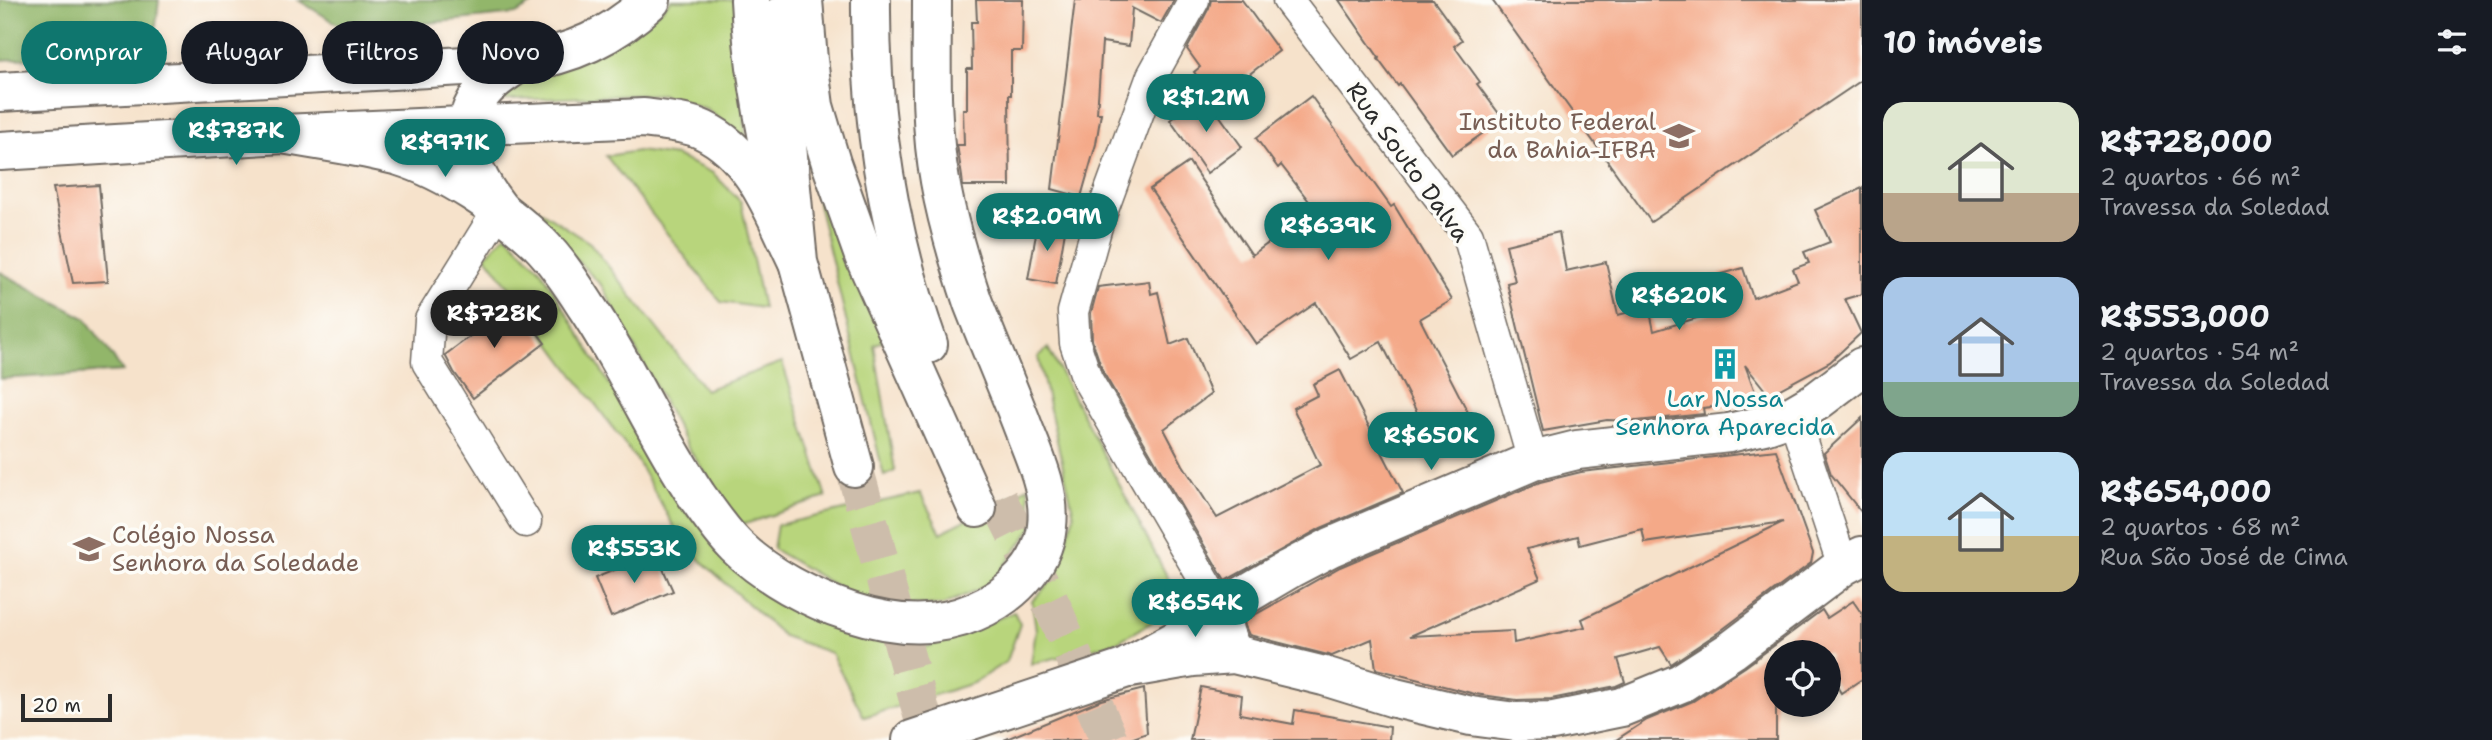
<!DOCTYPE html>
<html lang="pt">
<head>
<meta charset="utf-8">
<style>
  :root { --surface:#171b24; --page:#242831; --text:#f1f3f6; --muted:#9ea1a6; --accent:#0f766e }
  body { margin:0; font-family:"Shantell Sans",sans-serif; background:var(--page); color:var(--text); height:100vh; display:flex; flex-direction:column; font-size:26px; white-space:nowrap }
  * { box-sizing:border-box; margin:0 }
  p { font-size:23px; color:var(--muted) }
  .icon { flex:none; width:38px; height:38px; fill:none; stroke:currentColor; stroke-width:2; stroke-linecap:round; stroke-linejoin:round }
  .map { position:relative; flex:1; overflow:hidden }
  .side { display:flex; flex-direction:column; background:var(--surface); width:630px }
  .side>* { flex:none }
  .top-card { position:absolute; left:21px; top:21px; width:665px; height:63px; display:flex; gap:14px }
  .buttons { position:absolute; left:1764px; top:640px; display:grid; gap:14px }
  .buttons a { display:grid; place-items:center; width:77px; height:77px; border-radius:50%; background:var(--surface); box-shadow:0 4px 10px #0003; font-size:35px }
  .scale { position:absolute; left:21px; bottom:18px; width:91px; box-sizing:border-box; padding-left:7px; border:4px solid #2b2b2b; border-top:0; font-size:19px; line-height:24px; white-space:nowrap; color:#2b2b2b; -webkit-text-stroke:5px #fdfcf7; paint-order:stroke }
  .price { position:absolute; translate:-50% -60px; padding:0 16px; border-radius:24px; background:var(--accent); color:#fff; font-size:23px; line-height:46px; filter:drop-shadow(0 2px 4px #0008) }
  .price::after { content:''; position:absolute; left:50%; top:42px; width:21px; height:16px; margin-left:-10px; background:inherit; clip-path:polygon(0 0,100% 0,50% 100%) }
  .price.selected { background:#222; color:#fff }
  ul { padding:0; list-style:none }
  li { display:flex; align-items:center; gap:21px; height:175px; padding:0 21px }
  li span { display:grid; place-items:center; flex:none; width:196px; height:140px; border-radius:21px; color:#555 }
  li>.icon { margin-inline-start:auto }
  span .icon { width:84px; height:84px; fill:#fffc; stroke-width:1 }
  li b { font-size:30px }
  h2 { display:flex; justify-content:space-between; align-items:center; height:84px; padding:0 21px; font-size:30px }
  .pill { padding:0 24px; border-radius:32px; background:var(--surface); box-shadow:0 4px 10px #0003; font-size:24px; line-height:63px }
  .pill.selected { background:var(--accent); color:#fff }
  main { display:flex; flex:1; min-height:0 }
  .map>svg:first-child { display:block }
  .green { fill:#b8d57b; stroke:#728053; stroke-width:2 }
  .forest { fill:#92b66b; stroke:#5e704b; stroke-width:2 }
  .building { fill:#f4a988; fill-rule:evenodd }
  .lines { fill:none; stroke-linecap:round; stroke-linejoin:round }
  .trunk-tunnel { stroke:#cdbdab; stroke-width:38; stroke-dasharray:38 19; stroke-linecap:butt }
  .minor-casing { stroke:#726b63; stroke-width:33 }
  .tertiary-casing { stroke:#726b63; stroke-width:42 }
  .secondary-casing { stroke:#726b63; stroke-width:42 }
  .primary-casing { stroke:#726b63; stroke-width:42 }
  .trunk-casing { stroke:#726b63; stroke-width:42 }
  .minor { stroke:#fff; stroke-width:30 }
  .tertiary { stroke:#fff; stroke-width:38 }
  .secondary { stroke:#fff; stroke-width:38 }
  .primary { stroke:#fff; stroke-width:38 }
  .trunk { stroke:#fff; stroke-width:38 }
  .labels { text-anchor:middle; stroke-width:7; stroke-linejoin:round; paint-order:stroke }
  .education-label { font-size:24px; fill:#785e54; stroke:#fdfcf7; text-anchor:end }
  .street-label { font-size:24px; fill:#2b2b2b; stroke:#fdfcf7 }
  .culture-label { font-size:24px; fill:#0d838f; stroke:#fdfcf7 }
</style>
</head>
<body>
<main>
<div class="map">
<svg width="1862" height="740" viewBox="0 0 1862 740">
  <rect width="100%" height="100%" fill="#fdfcf7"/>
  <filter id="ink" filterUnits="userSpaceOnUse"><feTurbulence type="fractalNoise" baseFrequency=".0143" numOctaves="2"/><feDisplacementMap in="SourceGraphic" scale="14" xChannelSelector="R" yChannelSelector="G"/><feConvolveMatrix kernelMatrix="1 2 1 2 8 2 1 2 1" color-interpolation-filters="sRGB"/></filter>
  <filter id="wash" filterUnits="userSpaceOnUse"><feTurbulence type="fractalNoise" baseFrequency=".00686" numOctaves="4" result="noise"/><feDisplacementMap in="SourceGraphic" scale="28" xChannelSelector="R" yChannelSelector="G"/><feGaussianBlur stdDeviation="1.57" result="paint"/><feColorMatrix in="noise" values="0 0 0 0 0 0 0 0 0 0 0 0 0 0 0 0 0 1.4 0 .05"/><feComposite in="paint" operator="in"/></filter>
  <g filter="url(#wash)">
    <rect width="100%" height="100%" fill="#f6e2cb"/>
    <!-- green -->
    <g class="green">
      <polygon points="671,0 739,0 746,142 707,109 661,94 492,101 513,82 659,12"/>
      <polygon points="638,151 676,156 713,173 741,202 763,308 721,302 606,156"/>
      <polygon points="806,154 891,337 874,345 895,471 884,476"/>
      <polygon points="510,191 590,243 705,390 782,362 826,497 742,525 688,448 602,286"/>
      <polygon points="506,234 541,270 688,515 867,635 928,647 1014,612 1020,624 1007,661 973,683 864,717 831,653 783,636 684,545 638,462 486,256"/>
      <polygon points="1048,348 1182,605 1115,643 1031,664 1036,630 1032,601 1055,577 1074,515 1038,357"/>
      <polygon points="1028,487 1032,528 991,584 943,605 867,604 773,549 777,525 920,493 941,533"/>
    </g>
    <!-- forest -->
    <g class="forest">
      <polygon points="0,0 159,0 153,51 0,60"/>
      <polygon points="298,0 539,0 516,14 349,31"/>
      <polygon points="0,272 85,318 123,371 0,379"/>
    </g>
    <g id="blocks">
      <!-- building -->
      <g class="building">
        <polygon points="976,0 1023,0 1022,51 1011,51 1011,95 1009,95 1010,186 963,186 962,177 957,145 964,145 963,109 967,109 967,69 972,69 971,22 977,22"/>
        <polygon points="1075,0 1174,0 1161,23 1132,8 1129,46 1102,42 1097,113 1101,113 1096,144 1081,197 1052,189"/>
        <polygon points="1211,0 1242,0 1279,51 1215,101 1194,72 1200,67 1187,49 1209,8"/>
        <polygon points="1339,0 1433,0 1462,40 1454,46 1480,82 1477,84 1503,119 1452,155 1400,84 1398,86 1378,59 1379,58"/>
        <polygon points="1492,0 1862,0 1862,80 1651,222"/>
        <polygon points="1204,94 1242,147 1207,173 1170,120"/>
        <polygon points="1311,96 1391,207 1394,205 1452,300 1420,319 1473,422 1433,444 1381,342 1351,359 1316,303 1256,344 1150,189 1189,162 1252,255 1315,209 1281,165 1278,168 1256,138"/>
        <polygon points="99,185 108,281 73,283 53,188"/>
        <polygon points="1862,188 1862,294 1845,299 1861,333 1830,362 1769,395 1745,365 1757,397 1732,405 1703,408 1704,414 1637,421 1607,420 1543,431 1507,283 1515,281 1506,245 1559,232 1566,271 1606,262 1618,315 1649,307 1654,331 1720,311 1708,278 1743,268 1753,298 1798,281 1793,269 1809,263 1804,252 1830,242 1815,210"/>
        <polygon points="1038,223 1066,225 1056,284 1028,279"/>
        <polygon points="1149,281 1151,294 1158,292 1170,345 1188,338 1211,394 1164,429 1183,465 1217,518 1320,465 1293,408 1318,395 1313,384 1340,370 1403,493 1321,528 1225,581 1103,372 1092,340 1091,313 1098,287"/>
        <polygon points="515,303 545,343 473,398 454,372 445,355"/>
        <polygon points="1862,418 1862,513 1831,474 1824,453"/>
        <path d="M1776 450 1813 553 1811 563 1719 632 1671 664 1660 647 1618 659 1625 682 1616 686 1551 699 1517 700 1475 694 1376 669 1372 639 1332 656 1249 635 1245 626 1244 621 1340 567 1540 482 1581 472ZM1783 522 1582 619 1585 627 1514 643 1513 631 1410 636 1540 579 1527 549 1578 536 1580 545 1642 529 1645 543Z"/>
        <polygon points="656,553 673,591 611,617 595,578"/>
        <polygon points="1853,601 1862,614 1862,679 1841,693 1829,674 1829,653 1776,653 1776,740 1616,740 1647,720 1693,701 1745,667 1822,610 1827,618"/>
        <polygon points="1201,687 1242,695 1240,714 1293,724 1295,710 1390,727 1389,740 1190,740"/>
        <polygon points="1144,689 1147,733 1128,740 1004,740 1101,700"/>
      </g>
    </g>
  </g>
  <g filter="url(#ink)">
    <use href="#blocks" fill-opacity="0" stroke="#726b63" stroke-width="2"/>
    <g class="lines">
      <!-- trunk-tunnel -->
      <g class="trunk-tunnel">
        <polyline points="854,467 929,740"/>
        <polyline points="998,499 1053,608 1109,740"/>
      </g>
      <defs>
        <g id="minor">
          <polyline points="1194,0 1152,76 1097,226 1073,312 1075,343 1087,379 1221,609"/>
          <polyline points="1288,0 1468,235 1533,461"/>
          <polyline points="499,209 430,320 427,362 526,522"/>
          <polyline points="1793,415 1843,566"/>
        </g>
        <g id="tertiary">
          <path d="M0 92 519 63C571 55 612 37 651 0"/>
          <path d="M0 151 283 134 644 118C663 121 686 122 703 130 754 154 774 213 797 260"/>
          <path d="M499 209C474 177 452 132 481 94 491 81 505 72 519 63"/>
          <polyline points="1130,668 1193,657 1234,654 1324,676 1395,698 1471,716 1516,722 1553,721 1622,707 1681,683 1732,650 1843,566 1862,556"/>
        </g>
        <g id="secondary">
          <path d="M1221 609C1221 627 1226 639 1234 654"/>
          <polyline points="912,740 1124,669 1186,635 1221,609 1289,569 1331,547 1533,461 1577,450 1729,433 1764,425 1793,415 1817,401 1862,367"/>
        </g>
        <g id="primary">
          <path d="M750 0C753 64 764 126 779 188"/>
          <path d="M283 134C320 141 362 146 399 156 447 171 502 208 539 243 557 261 572 284 586 306 627 367 656 435 697 496 709 513 721 531 736 546 767 576 810 599 851 612 891 625 935 629 974 612 1010 597 1043 566 1047 526 1051 491 1035 458 1023 427 1007 385 989 344 973 303 960 264 947 221 940 181 929 122 932 60 932 0"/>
        </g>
        <g id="trunk">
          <polyline points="803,0 808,60 814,106 831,163 864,256 977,508"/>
          <path d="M871 0C870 118 888 233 928 344"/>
          <polyline points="781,16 783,103 798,262 854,467"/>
        </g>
      </defs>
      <!-- minor casing -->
      <use href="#minor" class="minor-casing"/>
      <!-- tertiary casing -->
      <use href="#tertiary" class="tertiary-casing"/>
      <!-- secondary casing -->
      <use href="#secondary" class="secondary-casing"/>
      <!-- primary casing -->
      <use href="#primary" class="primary-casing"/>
      <!-- trunk casing -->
      <use href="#trunk" class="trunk-casing"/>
      <!-- minor -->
      <use href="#minor" class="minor"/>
      <!-- tertiary -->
      <use href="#tertiary" class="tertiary"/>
      <!-- secondary -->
      <use href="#secondary" class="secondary"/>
      <!-- primary -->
      <use href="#primary" class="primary"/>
      <!-- trunk -->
      <use href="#trunk" class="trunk"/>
    </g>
  </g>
  <!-- icons -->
  <defs>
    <symbol id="university-bare" viewBox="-9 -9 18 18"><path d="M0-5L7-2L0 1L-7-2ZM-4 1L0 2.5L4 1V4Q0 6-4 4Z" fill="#8d6e63" stroke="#fdfcf7" stroke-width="2.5" paint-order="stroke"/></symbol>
    <symbol id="building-bare" viewBox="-9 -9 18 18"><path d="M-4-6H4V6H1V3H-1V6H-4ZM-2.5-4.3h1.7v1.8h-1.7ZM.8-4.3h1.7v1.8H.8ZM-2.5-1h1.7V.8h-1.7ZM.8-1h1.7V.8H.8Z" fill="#0f9aa8" stroke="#fdfcf7" stroke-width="2.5" paint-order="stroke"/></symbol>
    <symbol id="school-bare" viewBox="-9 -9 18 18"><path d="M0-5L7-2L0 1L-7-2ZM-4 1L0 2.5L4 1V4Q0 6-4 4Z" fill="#8d6e63" stroke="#fdfcf7" stroke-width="2.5" paint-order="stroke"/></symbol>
  </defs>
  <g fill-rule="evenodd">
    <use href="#university-bare" x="1657" y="114" width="44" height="44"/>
    <use href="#building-bare" x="1703" y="342" width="44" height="44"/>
    <use href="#school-bare" x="67" y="527" width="44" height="44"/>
  </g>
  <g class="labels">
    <!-- education labels -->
    <g class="education-label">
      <text x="1656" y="130">Instituto Federal<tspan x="1656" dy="28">da Bahia-IFBA</tspan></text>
      <text x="112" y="543" text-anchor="start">Colégio Nossa<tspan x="112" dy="28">Senhora da Soledade</tspan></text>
    </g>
    <!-- street labels -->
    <g class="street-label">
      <text transform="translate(1408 162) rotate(54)" y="8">Rua Souto Dalva</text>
    </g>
    <!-- culture labels -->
    <g class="culture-label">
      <text x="1725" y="407">Lar Nossa<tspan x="1725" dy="28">Senhora Aparecida</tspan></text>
    </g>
  </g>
</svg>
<div class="buttons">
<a><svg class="icon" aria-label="locate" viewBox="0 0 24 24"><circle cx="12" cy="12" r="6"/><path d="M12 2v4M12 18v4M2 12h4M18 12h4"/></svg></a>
</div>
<div class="scale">20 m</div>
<b class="price" style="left:1206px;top:134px">R$1.2M</b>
<b class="price" style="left:236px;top:167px">R$787K</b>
<b class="price" style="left:445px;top:179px">R$971K</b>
<b class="price" style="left:1047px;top:253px">R$2.09M</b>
<b class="price" style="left:1328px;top:262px">R$639K</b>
<b class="price" style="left:1679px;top:332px">R$620K</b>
<b class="price selected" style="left:494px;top:350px">R$728K</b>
<b class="price" style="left:1431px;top:472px">R$650K</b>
<b class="price" style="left:634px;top:585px">R$553K</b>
<b class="price" style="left:1195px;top:639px">R$654K</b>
<div class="top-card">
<a class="pill selected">Comprar</a>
<a class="pill">Alugar</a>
<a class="pill">Filtros</a>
<a class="pill">Novo</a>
</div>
</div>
<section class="side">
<h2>10 imóveis<svg class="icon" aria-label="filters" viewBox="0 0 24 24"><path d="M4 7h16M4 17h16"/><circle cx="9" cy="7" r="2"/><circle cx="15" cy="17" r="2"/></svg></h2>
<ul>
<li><span style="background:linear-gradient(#dfe7d0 65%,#b9a48a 0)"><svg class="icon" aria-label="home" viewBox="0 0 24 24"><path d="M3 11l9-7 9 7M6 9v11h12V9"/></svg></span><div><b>R$728,000</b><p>2 quartos · 66 m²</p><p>Travessa da Soledad</p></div></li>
<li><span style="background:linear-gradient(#a9c7e8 75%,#7fa58c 0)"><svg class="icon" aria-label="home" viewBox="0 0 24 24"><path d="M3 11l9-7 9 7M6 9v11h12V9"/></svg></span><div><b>R$553,000</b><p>2 quartos · 54 m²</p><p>Travessa da Soledad</p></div></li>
<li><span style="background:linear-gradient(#bfe0f5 60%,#c2b280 0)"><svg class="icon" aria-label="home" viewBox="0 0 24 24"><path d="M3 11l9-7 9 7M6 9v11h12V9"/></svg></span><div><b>R$654,000</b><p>2 quartos · 68 m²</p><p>Rua São José de Cima</p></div></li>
</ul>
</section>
</main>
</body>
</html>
